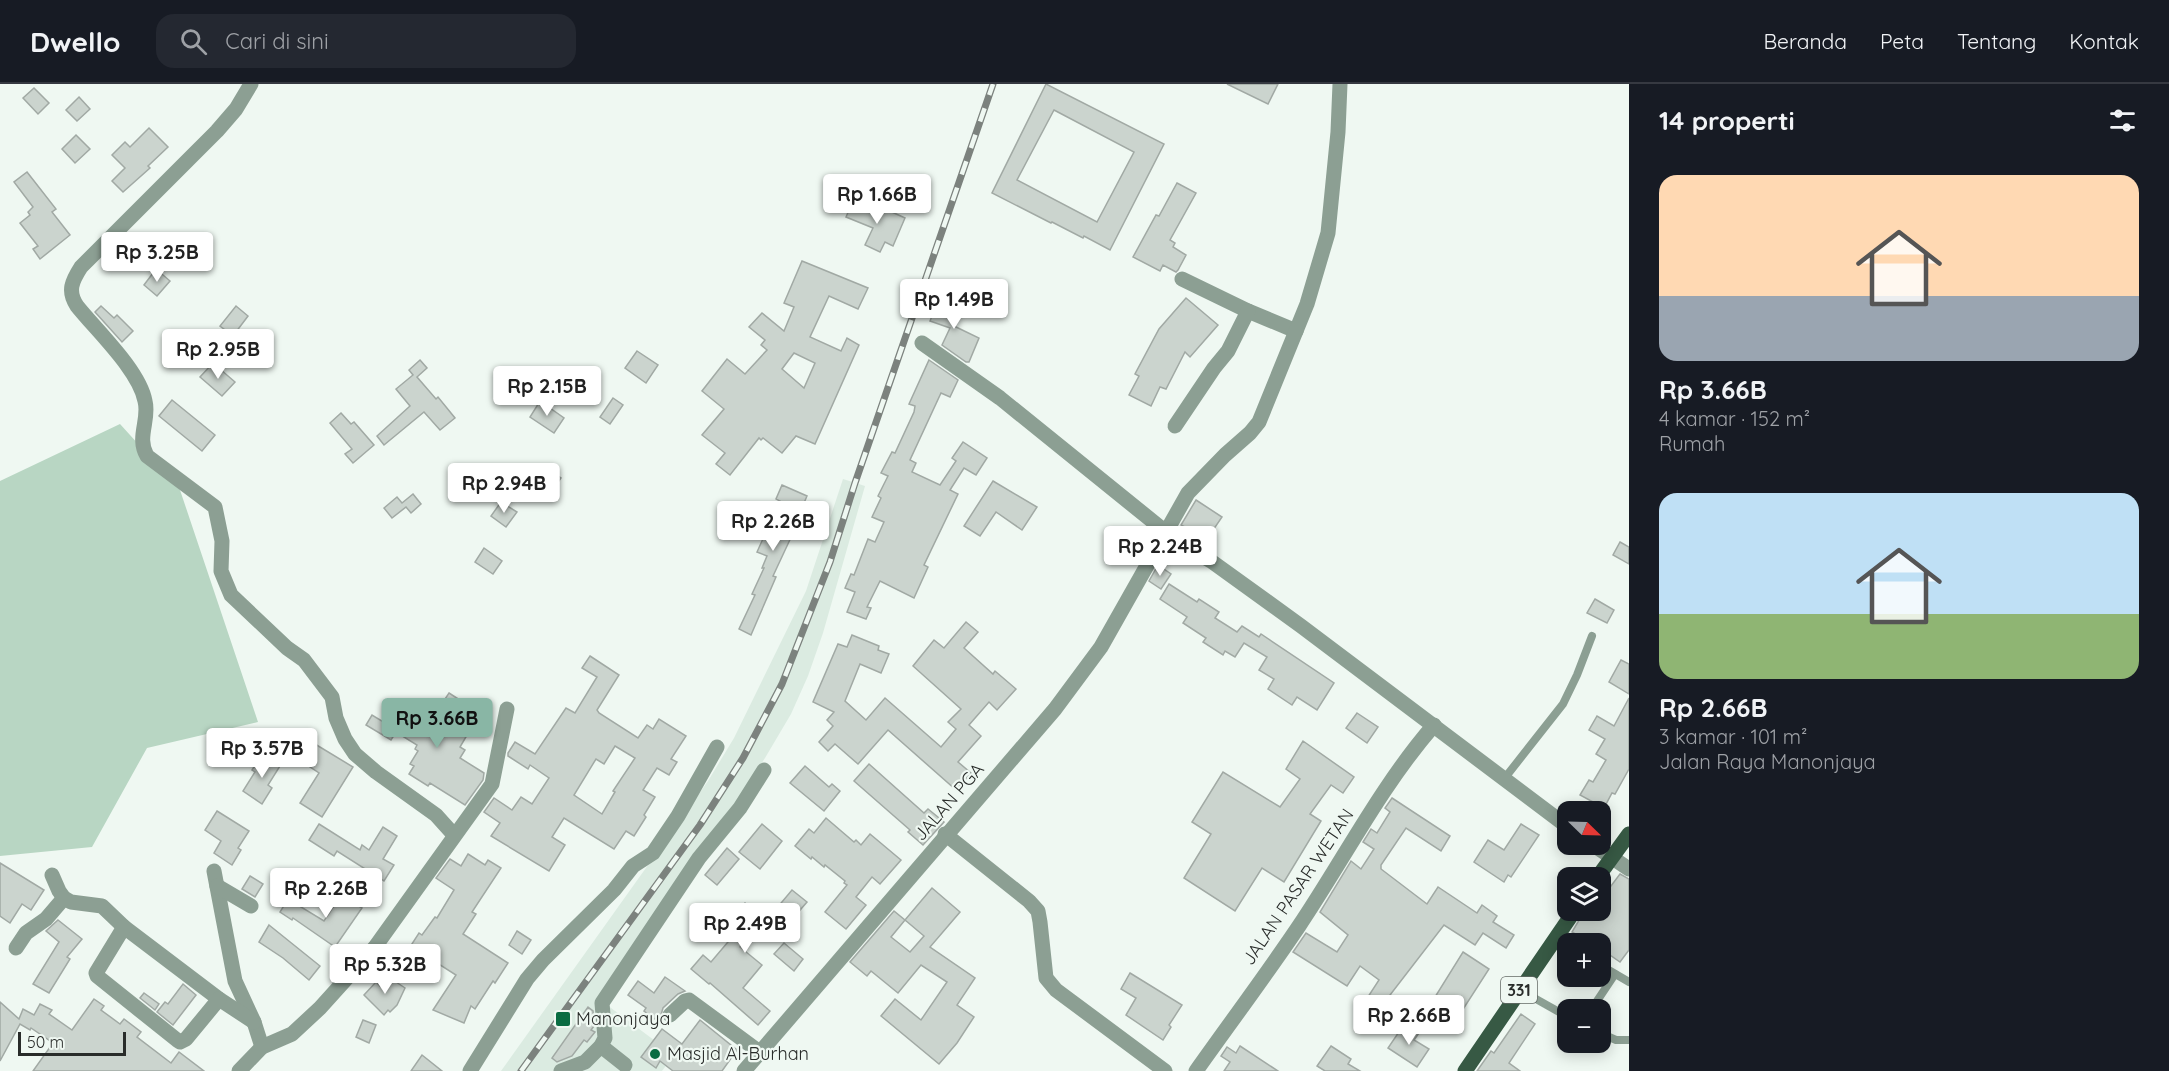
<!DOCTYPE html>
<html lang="id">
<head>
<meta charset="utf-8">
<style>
  :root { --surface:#171b24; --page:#242831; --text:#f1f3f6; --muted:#9ea1a6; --line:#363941; --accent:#89b6a5 }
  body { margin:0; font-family:Quicksand,sans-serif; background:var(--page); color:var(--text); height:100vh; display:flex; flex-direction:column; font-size:22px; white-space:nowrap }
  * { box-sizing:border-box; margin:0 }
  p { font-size:20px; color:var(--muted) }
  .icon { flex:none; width:33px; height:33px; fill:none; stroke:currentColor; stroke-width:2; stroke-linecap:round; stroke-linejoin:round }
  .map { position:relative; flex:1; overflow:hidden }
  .sheet { display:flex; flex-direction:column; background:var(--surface); width:540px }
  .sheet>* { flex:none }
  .needle { width:39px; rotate:113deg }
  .buttons { position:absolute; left:1557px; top:717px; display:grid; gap:12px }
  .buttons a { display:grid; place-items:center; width:54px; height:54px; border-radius:12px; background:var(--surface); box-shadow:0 3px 15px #0003; font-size:30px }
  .scale { position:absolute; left:18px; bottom:15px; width:108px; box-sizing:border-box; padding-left:6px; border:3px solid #292c2a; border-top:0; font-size:16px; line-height:21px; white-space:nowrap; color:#292c2a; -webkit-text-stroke:4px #eff8f2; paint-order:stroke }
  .price { position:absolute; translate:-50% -51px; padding:0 14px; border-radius:6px; background:#fff; color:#222; font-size:20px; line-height:39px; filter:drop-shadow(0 2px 3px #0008) }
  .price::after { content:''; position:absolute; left:50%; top:36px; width:18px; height:14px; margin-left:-9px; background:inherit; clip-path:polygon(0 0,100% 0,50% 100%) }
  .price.current { background:var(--accent); color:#111 }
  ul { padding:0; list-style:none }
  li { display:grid; align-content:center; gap:12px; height:318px; padding:0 30px }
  li span { display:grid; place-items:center; height:186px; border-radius:18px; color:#555 }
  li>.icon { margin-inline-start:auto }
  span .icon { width:108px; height:108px; fill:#fffc; stroke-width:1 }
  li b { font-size:26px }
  h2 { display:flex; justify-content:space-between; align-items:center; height:72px; padding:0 30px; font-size:26px }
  header { display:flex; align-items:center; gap:36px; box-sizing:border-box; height:84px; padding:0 30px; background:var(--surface); border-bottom:2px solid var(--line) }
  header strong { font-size:28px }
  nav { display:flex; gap:33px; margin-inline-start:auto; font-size:21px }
  .search { width:420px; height:54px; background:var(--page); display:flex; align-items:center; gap:15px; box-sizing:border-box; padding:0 21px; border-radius:18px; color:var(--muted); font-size:22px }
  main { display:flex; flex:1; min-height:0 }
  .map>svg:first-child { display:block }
  .built { fill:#dbebe1 }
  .green { fill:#b8d6c3 }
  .building { fill:#cbd4ce; stroke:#a1a9a4; stroke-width:1.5; fill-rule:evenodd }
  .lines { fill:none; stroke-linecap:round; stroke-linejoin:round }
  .lane { stroke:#8c9f93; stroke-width:8 }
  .street { stroke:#8c9f93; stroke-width:15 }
  .primary { stroke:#375944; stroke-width:15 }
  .rail-casing { stroke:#7c827e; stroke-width:7 }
  .rail { stroke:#eff8f2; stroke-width:4.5; stroke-dasharray:14; stroke-linecap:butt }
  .poi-dot { fill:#096c42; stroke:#eff8f2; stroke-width:2 }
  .labels { text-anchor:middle; stroke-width:4.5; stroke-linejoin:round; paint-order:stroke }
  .shield { fill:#eff8f2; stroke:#646966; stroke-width:1.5 }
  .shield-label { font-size:16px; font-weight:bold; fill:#292c2a }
  .street-label { font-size:18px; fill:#292c2a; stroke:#eff8f2 }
  .poi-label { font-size:18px; fill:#292c2a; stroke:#eff8f2; text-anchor:start }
</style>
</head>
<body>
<header>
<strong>Dwello</strong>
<div class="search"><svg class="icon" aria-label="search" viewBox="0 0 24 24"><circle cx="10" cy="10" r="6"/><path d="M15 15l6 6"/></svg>Cari di sini</div>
<nav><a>Beranda</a><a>Peta</a><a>Tentang</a><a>Kontak</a></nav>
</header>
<main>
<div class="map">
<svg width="1629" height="987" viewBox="0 0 1629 987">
  <rect width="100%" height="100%" fill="#eff8f2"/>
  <!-- built -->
  <polygon class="built" points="843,395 865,402 823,549 808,592 791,630 765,674 719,744 599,915 674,971 662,987 501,987 708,697 734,654 806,507"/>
  <!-- green -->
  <polygon class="green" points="120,340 180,406 258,638 147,664 92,763 0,772 0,397"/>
  <!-- building -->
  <g class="building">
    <path d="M1046 0 1164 60 1110 166 1084 152 1083 154 1052 138 1051 139 992 109ZM1054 26 1134 68 1097 138 1017 96Z"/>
    <polygon points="1227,0 1278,0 1268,20"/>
    <polygon points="34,4 49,19 38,30 23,14"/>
    <polygon points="79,13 90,25 77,37 66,26"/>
    <polygon points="149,44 168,63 148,82 150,84 123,108 112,97 125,84 112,71 125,58 130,63"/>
    <polygon points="76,51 90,65 75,79 62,65"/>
    <polygon points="27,88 56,125 52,128 70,151 40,175 33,165 38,162 20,139 30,131 28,128 33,123 14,98"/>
    <polygon points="1177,99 1196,109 1170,156 1175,159 1173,163 1186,171 1178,186 1176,188 1163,181 1160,187 1133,173 1156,131 1159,132"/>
    <polygon points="853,117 880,129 883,124 905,134 893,162 885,158 880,168 865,161 873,144 846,133"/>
    <path d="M802 177 868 204 858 225 829 212 810 253 841 267 847 254 859 261 815 360 796 352 782 369 763 354 761 356 759 354 730 391 716 380 725 369 702 351 724 325 702 307 727 275 745 290 767 266 761 261 765 256 749 243 762 229 784 247 794 223 784 219ZM794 269 815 279 804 304 782 285Z"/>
    <polygon points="156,185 170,197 157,212 144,201"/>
    <polygon points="940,212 962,221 954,242 979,254 969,278 966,278 942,261 950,244 930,237"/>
    <polygon points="1186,214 1218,241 1190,273 1185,268 1166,305 1160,303 1151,322 1129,311 1139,292 1135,290 1159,245"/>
    <polygon points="101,222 114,234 117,231 133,247 122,258 95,228"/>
    <polygon points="236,222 248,232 233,252 220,242"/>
    <polygon points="202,254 214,264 201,280 189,270"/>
    <polygon points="637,267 658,281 646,299 625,284"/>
    <polygon points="420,276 427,284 417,293 436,315 438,313 455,334 440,346 424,328 384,361 377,352 410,322 396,305 413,291 409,286"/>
    <polygon points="929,276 958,296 950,313 941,309 910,376 916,379 912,388 940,401 956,377 952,374 963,358 987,374 976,391 964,384 950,406 958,410 924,481 928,483 914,514 880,497 867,523 871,524 866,535 847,528 855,508 845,504 851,490 854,491 868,455 875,458 884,438 872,433 881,414 878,412 888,392 881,389 892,368 895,369 914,328 915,322 909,320"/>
    <polygon points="213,279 235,298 222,312 200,293"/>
    <polygon points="613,314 623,321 610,340 600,333"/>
    <polygon points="172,316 215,351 202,367 159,332"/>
    <polygon points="540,317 564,334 554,349 530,333"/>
    <polygon points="341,329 351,340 354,338 374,361 353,379 345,370 352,365 330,339"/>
    <polygon points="542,381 561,394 549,411 531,398"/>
    <polygon points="993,397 1037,423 1022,446 996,428 980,452 964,442"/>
    <polygon points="782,401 807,412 801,426 796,424 786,444 794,447 773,492 776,493 751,551 739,545 755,511 752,510 764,484 762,484 767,472 757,468 780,417 776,415"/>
    <polygon points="413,410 421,420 411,429 406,423 392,434 384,424 397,413 402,419"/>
    <polygon points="1196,416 1222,433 1207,455 1181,441"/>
    <polygon points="501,418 517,428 506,443 491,432"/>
    <polygon points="1620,458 1629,463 1629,480 1613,471"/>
    <polygon points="484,464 502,477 493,490 475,478"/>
    <polygon points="1158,481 1171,490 1161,505 1149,497"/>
    <polygon points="1169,500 1197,518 1199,515 1219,528 1215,534 1237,548 1242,542 1259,553 1261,550 1334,599 1317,626 1297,613 1292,621 1268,605 1274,595 1259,586 1267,573 1244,559 1235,573 1225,567 1223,571 1203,558 1206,554 1183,539 1187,533 1160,515"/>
    <polygon points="1595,515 1614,526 1607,539 1587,529"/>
    <polygon points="966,538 978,548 964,564 993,590 995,587 1016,605 997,626 989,618 969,641 981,652 958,678 971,689 956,706 888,646 858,680 835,660 828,667 819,658 833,642 827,636 834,628 813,618 838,560 847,563 852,551 879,562 878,566 889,570 881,589 860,580 845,617 866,636 885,614 941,663 956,645 948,638 961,625 913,582 934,556 944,564"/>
    <path d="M590 572 619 591 597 626 599 629 638 654 647 641 653 645 659 635 686 652 671 675 677 678 669 691 657 684 643 706 655 713 644 731 646 733 634 752 626 747 614 765 564 734 552 753 565 761 549 787 491 752 500 739 484 728 494 714 512 726 521 713 532 720 549 694 530 681 528 685 508 672V669L515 658 535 670 566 624 575 629 597 593 582 584ZM615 662 635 674 613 707 615 708 602 730 574 711 596 675 604 680Z"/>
    <polygon points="1621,576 1629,580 1629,610 1609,598"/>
    <polygon points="449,609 466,620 455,636 470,646 460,663 465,666 460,674 484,689 483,696 465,721 430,699 428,702 409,690 414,682 410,680 418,667 415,665 417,661 396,648 391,656 366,641 372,631 385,639 393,625 425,645"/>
    <polygon points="1629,614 1629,685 1615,710 1612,709 1604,724 1580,711 1589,696 1593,698 1606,676 1596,670 1605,655 1589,646 1597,632 1614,642"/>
    <polygon points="1357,629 1378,643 1367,659 1346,644"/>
    <polygon points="310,657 353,683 322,733 300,719 319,689 298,675"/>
    <polygon points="1303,657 1354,693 1343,709 1331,701 1310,730 1321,737 1284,798 1262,784 1235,827 1184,794 1211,750 1192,738 1223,688 1280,723 1300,695 1286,685"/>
    <polygon points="262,670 280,682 268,701 272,704 262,720 243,707 255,688 252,686"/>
    <polygon points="869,680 924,729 928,725 944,738 923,761 908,748 910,746 854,697"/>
    <polygon points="805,682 829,703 832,700 840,707 824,727 790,699"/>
    <polygon points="1392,714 1450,752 1441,767 1406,744 1381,781 1381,785 1427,820 1438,803 1477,829 1482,821 1497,832 1493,838 1514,851 1506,864 1483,849 1475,861 1444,841 1390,911 1392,912 1381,930 1364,919 1379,896 1360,882 1347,902 1293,868 1306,849 1337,868 1348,851 1320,828 1351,777 1361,785 1374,765 1363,758 1371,745 1377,749 1390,728 1385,724"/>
    <polygon points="217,727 249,747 238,764 241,766 232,781 214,769 221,757 205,746"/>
    <polygon points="826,734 854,758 856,756 861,761 870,750 901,776 880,800 872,793 856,813 866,821 846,845 825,828 847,801 844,799 845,797 825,781 824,783 812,773 811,775 795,762 809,745 814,749"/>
    <polygon points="319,740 360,766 362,761 369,766 383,743 397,752 383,775 394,781 384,797 337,767 334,772 309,756"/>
    <polygon points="762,740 782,757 760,785 739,768"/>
    <polygon points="1521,740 1539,751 1511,793 1508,791 1504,798 1474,778 1488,756 1504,766"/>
    <polygon points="727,764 739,775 717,801 705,791"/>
    <polygon points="468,770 485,781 488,776 501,784 472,828 476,830 463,850 508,879 495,899 493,897 475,925 471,922 464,939 433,926 456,891 431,875 429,879 408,866 419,849 422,851 435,833 437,834 454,806 436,794 450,775 461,782"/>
    <polygon points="0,779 44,806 31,826 22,820 10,839 0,832"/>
    <polygon points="1620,790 1629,795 1629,866 1620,878 1600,864 1600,860 1591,860 1572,848 1585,826 1600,826 1600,803 1606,798 1611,802"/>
    <polygon points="250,792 263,800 255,813 242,805"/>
    <path d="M932 804 960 828 930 863 975 894 957 921 974 933 957 959 939 980 881 932 895 915 921 936 947 898 921 881 898 909 871 887 867 892 850 878 894 827 905 836ZM905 836 924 852 910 868 891 853Z"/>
    <polygon points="792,806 807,818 775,855 762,844 757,849 754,846 740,863 762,881 743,904 770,927 758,941 710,899 709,900 691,885 703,871 711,878 733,852 719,840 730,826 735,830 745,819 766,837"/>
    <polygon points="341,811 362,824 335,863 293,834 292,836 280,828 288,815 324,837"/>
    <polygon points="58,836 82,855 67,873 70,875 49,909 33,900 59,858 46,847"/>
    <polygon points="269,841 320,882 309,896 283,874 259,858"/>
    <polygon points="517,847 531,856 522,870 509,861"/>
    <polygon points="784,859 803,875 794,887 774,870"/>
    <polygon points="1463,868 1489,885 1460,930 1435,913"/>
    <polygon points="1130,889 1182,921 1169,941 1171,943 1163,956 1126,931 1136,914 1121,905"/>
    <polygon points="387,892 405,904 397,921 390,928 388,926 384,931 364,911 376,898 380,902"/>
    <polygon points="665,893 685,907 678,910 663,924 659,938 644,927 646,924 628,911 638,897 654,909"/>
    <polygon points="183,900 196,911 173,941 157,928 165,918 168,920"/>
    <polygon points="144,909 159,920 155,926 140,914"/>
    <polygon points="94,915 104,922 101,926 120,940 124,935 141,948 137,953 171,979 179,968 204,987 33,987 53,959 31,944 30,946 20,940 0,977 0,918 19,935 23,925 34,931 40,920 52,926 49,930 72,946"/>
    <polygon points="588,923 593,927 594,942 591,946 595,948 587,958 584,956 572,972 557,978 552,974"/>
    <polygon points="1521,930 1535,940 1509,979 1520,987 1477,987 1491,967 1494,969"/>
    <polygon points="363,936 376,941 369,959 356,953"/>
    <polygon points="700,936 737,966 722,987 673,987 660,977 656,984 641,973 662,945 682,960"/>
    <polygon points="1405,939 1419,949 1414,956 1429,965 1417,983 1388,964"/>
    <polygon points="1240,962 1278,987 1224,987 1230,978 1221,972 1227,963 1236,969"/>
    <polygon points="1331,962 1351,975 1348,980 1360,987 1325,987 1317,982"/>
    <polygon points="422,971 442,987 411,987"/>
  </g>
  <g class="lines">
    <!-- lane -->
    <g class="lane">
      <polyline points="1504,695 1563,620 1577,591 1592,552"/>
      <polyline points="1558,850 1571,860"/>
      <polyline points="1600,881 1629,898"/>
      <polyline points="1520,906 1568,933"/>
      <polyline points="1591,926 1615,890"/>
      <polyline points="1600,949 1616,956 1629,956"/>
    </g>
    <!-- street -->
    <g class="street">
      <path d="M251 0 236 25 217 47 81 183C72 197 67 207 77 222 97 247 139 286 145 317 150 336 136 353 147 372L215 423 222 457 221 487 231 511 287 564 304 576 332 613 336 634 345 655 355 670 376 688 436 731 454 751"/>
      <polyline points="1182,195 1248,227 1296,247"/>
      <polyline points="922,259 1000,314 1177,457 1211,477 1301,542 1568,743"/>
      <polyline points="1175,342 1214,284 1228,267 1248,227"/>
      <polyline points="945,750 1029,817 1038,827 1040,838 1046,894 1056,906 1165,987"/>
      <polyline points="1592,760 1629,785"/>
      <polyline points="214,787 235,897 254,938 262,963"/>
      <polyline points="52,791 59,807 64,814 71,818 102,822 124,843 219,915 254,938"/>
      <polyline points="217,802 251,822"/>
      <polyline points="124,843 96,889 97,892 177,956 180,958 186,955 219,915"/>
      <polyline points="16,864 26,849 46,835 64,814"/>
      <polyline points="670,931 685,917 689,916 761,969"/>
      <polyline points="625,981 601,962 605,954 602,919 699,774 740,724 764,686"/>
      <polyline points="239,987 262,963 292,950 320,924 375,863 492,700 507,625"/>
      <polyline points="470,987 527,895 543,876 614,806 633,782 653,769 678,732 717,663"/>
      <polyline points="561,987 585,978 601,962"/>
      <polyline points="744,987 1055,625 1101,563 1188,409 1225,371 1250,349 1259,338 1307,220 1328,149 1338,48 1340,0"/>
      <path d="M1196 987C1230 939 1266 891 1299 842 1344 775 1381 702 1434 641"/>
    </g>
    <!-- primary -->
    <g class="primary">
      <polyline points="1597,794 1629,750"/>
      <polyline points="1465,987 1575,826"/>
    </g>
    <defs>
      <polyline id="rail" points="521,987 700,741 743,674 782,600 830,478 855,399 993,0"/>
    </defs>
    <!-- rail casing -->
    <use href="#rail" class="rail-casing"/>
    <!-- rail -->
    <use href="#rail" class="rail"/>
  </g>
  <!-- markers -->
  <g class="poi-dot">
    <rect x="555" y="927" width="16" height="16" rx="3"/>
    <circle cx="655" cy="970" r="6"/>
  </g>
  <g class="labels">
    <!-- shield labels -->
    <rect class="shield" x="1501" y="893" width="36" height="26" rx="4.5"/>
    <g class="shield-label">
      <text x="1519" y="912">331</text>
    </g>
    <!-- street labels -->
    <g class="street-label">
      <text transform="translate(949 718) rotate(-49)" y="6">JALAN PGA</text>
      <text transform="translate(1298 803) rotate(-56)" y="6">JALAN PASAR WETAN</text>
    </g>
    <!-- poi labels -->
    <g class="poi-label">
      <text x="576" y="941">Manonjaya</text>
      <text x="667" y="976">Masjid Al-Burhan</text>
    </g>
  </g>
</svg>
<div class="buttons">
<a><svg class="needle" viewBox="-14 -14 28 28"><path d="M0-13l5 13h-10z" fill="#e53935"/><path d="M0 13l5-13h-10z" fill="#9ea1a6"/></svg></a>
<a><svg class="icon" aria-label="layers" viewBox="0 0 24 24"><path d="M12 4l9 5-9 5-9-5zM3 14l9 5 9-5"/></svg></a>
<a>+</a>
<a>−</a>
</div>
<div class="scale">50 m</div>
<b class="price" style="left:877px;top:141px">Rp 1.66B</b>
<b class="price" style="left:157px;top:199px">Rp 3.25B</b>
<b class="price" style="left:954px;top:246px">Rp 1.49B</b>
<b class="price" style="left:218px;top:296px">Rp 2.95B</b>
<b class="price" style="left:547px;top:333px">Rp 2.15B</b>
<b class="price" style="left:504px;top:430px">Rp 2.94B</b>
<b class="price" style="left:773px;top:468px">Rp 2.26B</b>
<b class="price" style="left:1160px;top:493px">Rp 2.24B</b>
<b class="price current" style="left:437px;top:665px">Rp 3.66B</b>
<b class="price" style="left:262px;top:695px">Rp 3.57B</b>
<b class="price" style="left:326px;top:835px">Rp 2.26B</b>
<b class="price" style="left:745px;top:870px">Rp 2.49B</b>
<b class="price" style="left:385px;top:911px">Rp 5.32B</b>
<b class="price" style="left:1409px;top:962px">Rp 2.66B</b>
</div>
<section class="sheet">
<h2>14 properti<svg class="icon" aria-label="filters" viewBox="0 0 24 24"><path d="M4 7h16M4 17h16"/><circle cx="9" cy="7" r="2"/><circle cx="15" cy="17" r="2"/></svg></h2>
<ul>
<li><span style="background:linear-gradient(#ffd9b3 65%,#9aa5b1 0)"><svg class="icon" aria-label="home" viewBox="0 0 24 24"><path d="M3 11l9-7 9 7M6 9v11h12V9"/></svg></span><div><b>Rp 3.66B</b><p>4 kamar · 152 m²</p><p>Rumah</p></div></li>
<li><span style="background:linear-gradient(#bfe0f5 65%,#8fb573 0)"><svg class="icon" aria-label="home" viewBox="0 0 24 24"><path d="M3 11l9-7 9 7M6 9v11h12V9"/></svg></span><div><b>Rp 2.66B</b><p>3 kamar · 101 m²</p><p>Jalan Raya Manonjaya</p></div></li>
</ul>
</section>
</main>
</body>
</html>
